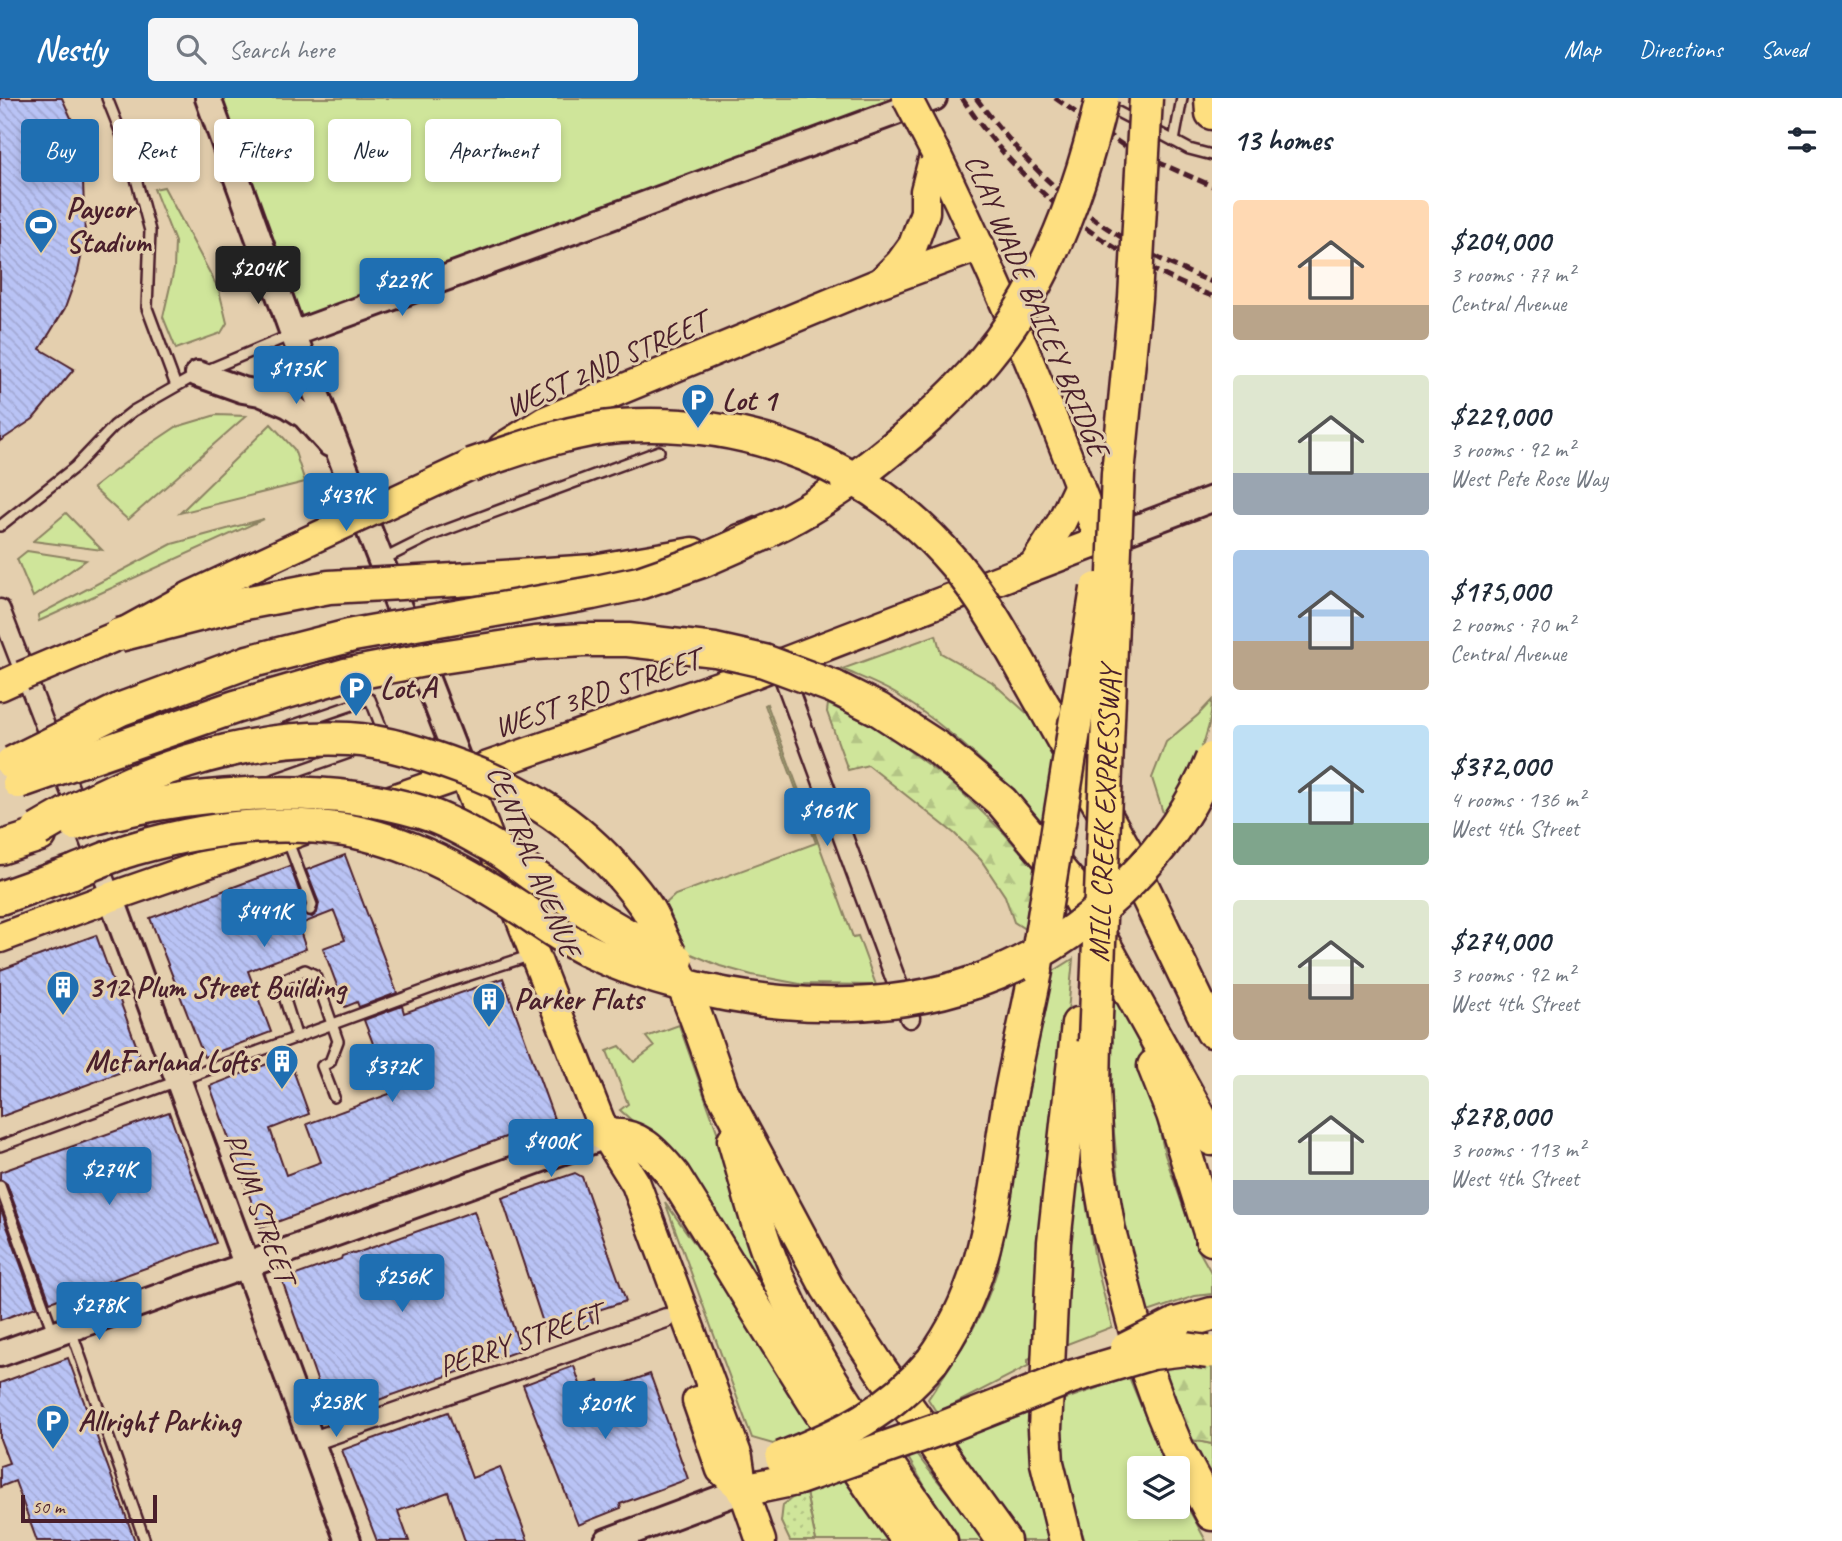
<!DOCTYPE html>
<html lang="en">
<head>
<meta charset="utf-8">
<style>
  :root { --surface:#fff; --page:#f6f6f7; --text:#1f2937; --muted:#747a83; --accent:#1f6fb2 }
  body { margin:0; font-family:Caveat,sans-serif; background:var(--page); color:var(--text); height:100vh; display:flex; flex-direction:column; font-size:26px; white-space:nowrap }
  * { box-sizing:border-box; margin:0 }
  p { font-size:23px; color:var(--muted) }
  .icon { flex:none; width:38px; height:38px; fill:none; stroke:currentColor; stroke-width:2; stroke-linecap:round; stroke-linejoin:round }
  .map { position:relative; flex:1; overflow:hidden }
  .drawer { display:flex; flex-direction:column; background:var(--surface); width:630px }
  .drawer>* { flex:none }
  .banner { position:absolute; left:21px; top:21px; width:665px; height:63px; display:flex; gap:14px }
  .fabs { position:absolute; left:1127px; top:1358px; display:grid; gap:14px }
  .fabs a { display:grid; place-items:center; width:63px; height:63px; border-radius:7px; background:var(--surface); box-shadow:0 4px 10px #0003; font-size:35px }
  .scale { position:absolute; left:21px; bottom:18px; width:136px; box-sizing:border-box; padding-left:7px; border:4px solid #4a1f2b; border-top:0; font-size:19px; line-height:24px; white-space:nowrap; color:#4a1f2b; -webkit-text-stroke:5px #e4cfae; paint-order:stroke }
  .price { position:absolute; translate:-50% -60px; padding:0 16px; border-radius:7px; background:var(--accent); color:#fff; font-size:23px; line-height:46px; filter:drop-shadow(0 2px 4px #0008) }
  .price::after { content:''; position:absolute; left:50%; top:42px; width:21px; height:16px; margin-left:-10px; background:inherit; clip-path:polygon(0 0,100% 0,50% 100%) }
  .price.active { background:#222; color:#fff }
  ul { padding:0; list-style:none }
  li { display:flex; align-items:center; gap:21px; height:175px; padding:0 21px }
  li span { display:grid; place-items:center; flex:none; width:196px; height:140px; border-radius:7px; color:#555 }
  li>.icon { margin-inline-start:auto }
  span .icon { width:84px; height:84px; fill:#fffc; stroke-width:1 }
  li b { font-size:30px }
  h2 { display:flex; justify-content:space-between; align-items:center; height:84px; padding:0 21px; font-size:30px }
  .tag { padding:0 24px; border-radius:7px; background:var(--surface); box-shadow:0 4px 10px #0003; font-size:24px; line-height:63px }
  .tag.active { background:var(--accent); color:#fff }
  header { display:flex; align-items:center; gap:42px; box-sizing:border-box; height:98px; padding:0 35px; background:var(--accent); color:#fff }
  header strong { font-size:33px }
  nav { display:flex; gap:38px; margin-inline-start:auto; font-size:24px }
  .search { width:490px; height:63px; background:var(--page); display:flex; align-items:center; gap:18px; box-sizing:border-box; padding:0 24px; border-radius:7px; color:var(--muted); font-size:26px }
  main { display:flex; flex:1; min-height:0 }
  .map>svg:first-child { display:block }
  .green { fill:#cfe59a; stroke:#8c8262; stroke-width:2 }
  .forest { fill:url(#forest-firs); stroke:#8c8262; stroke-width:2 }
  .park { fill:url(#park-dots); stroke:#8c8262; stroke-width:2 }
  .building { fill:url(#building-back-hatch); stroke:#4a1f2b; stroke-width:2 }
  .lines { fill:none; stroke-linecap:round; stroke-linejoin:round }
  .lane-casing { stroke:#4a1f2b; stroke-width:14 }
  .street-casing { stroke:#4a1f2b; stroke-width:23 }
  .secondary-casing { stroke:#4a1f2b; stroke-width:30 }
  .primary-casing { stroke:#4a1f2b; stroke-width:33 }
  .highway-casing { stroke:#4a1f2b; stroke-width:37 }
  .lane { stroke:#e4cfae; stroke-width:9 }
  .street { stroke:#e4cfae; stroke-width:18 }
  .secondary { stroke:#e4cfae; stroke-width:24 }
  .primary { stroke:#fedf80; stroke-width:28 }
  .highway { stroke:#fedf80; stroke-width:32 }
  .rail { stroke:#4a1f2b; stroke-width:5; stroke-dasharray:10 5; stroke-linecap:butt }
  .primary-bridge-casing { stroke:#4a1f2b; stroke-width:33; stroke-linecap:butt }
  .highway-bridge-casing { stroke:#4a1f2b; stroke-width:37; stroke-linecap:butt }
  .primary-bridge { stroke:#fedf80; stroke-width:28 }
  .highway-bridge { stroke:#fedf80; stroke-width:32 }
  .labels { text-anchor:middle; stroke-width:6; stroke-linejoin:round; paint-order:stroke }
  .poi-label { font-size:30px; font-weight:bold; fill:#4a1f2b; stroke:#e4cfae; text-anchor:start }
  .street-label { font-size:30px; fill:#4a1f2b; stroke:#e4cfae }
</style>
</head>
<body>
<header>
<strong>Nestly</strong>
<div class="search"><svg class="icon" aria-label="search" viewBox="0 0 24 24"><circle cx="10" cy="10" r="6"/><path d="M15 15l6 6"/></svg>Search here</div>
<nav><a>Map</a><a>Directions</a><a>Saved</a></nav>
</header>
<main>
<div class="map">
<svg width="1212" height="1443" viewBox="0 0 1212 1443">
  <defs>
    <pattern id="forest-firs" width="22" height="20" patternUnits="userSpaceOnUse" patternTransform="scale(1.75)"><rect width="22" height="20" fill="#cfe59a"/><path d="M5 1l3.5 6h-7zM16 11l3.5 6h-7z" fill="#b3c485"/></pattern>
    <pattern id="park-dots" width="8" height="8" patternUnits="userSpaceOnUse" patternTransform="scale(1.75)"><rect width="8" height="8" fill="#cfe59a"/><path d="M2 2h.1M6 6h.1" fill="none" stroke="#b3c485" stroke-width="1.8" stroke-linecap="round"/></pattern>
    <pattern id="building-back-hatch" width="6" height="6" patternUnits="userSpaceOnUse" patternTransform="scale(1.75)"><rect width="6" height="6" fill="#b9c3f5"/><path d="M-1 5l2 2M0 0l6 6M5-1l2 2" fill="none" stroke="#a1a7d2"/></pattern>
  </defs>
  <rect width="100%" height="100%" fill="#e4cfae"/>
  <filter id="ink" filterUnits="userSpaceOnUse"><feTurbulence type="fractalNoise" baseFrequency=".0143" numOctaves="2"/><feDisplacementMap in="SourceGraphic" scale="14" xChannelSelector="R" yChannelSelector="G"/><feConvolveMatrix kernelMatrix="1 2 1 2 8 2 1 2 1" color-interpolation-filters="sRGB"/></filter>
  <g filter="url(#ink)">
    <!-- green -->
    <g class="green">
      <polygon points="208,0 926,0 293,236"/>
      <polygon points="164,89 219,192 227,225 221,235 176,251 163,219 174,171 175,144 154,91"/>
      <polygon points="216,317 246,318 128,422 93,390 140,353 176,329"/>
      <polygon points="271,326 294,351 305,384 180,415"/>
      <polygon points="66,415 102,452 33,443"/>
      <polygon points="264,421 39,523 38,517 172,446"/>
      <polygon points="27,453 86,462 33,499 17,461"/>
      <path d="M936 537 941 555 992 584 1030 618 1058 659 1046 728C1001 680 953 631 896 596 879 586 860 579 842 571Z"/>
      <path d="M1212 602C1212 644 1185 683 1164 718L1152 680 1166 644 1198 617Z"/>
      <polygon points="767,606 853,839 858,838 876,887 800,886 752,877 720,868 689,855 663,808 675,797 816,745 765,607"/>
      <path d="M1073 861 1035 1258 1028 1261V1268L937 1315 928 1301C958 1256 981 1226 997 1173L1049 876Z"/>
      <polygon points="1110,887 1115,893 1143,954 1166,1022 1158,1025 1165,1057 1198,1151 1212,1176 1212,1196 1195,1198 1145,1215 1123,1123 1111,1006"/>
      <polygon points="679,927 759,1151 813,1277 639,1029 620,1012 628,1006 607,953 620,948 634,964 654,949 646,939"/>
      <polygon points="1076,1084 1083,1085 1095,1162 1112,1229 1062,1248"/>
      <polygon points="665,1104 733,1199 817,1329 773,1346 752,1340"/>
      <polygon points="1129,1279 1167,1370 1139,1370 1139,1409 1178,1409 1178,1391 1206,1443 1085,1443 1064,1384 1060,1303"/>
      <polygon points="1037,1312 1057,1443 1019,1443 1002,1420 954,1342"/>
      <polygon points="1192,1342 1212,1346 1212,1380"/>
      <polygon points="916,1355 924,1366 987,1443 957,1443 907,1358"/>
      <polygon points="850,1379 892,1443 816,1443 806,1395"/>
    </g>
    <!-- forest -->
    <g class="forest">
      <polygon points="828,606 880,631 951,684 1005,736 1038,774 1028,833 1014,824 1005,798 981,762 955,736 868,667 848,672 827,614"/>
      <polygon points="1163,1267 1205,1267 1212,1270 1212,1346 1192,1342"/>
    </g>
    <!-- park -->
    <polygon class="park" points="806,1395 816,1443 790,1443 781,1424 783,1407 792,1400"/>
    <!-- building -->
    <g class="building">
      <polygon points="0,0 62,0 72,22 83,83 85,140 78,174 65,210 40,251 74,271 33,321 0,343"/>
      <polygon points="345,757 397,895 359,909 357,904 345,909 323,850 345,842 334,813 298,827 306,851 248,873 271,934 204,959 150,820 290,768 304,807 304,816 312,819 317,815 319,805 306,772"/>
      <polygon points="96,837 143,966 0,1019 0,872"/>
      <polygon points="503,880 554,1021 261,1130 210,988 288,958 309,1016 270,1031 286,1077 321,1064 307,1026 392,995 364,922 402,908 404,915"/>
      <polygon points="169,1014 216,1145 50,1204 7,1086 0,1081 0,1074"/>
      <polygon points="575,1075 582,1079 626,1203 589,1215 593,1224 548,1240 502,1100"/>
      <polygon points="0,1109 36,1209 0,1222"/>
      <polygon points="474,1113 521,1252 330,1319 282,1182 341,1161 342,1158 351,1155 354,1156"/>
      <polygon points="68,1260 135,1443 37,1443 15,1383 0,1389 0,1368 9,1365 0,1341 0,1285"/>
      <polygon points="574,1268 581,1289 599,1283 603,1293 650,1276 688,1381 620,1406 621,1410 578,1427 523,1287"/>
      <polygon points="448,1314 472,1380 500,1369 528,1443 465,1443 448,1394 398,1413 409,1443 377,1443 342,1352"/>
    </g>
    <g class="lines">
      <defs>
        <g id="lane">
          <polyline points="107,0 130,58 150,133 147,210 176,288"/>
          <polyline points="1106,8 1137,24"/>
          <polyline points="1150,30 1189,51 1212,57"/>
          <polyline points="1174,43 1182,0"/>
          <polyline points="0,428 75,369 114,328 133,313 198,276 291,237"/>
          <polyline points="382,462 430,438 659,353"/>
          <polyline points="285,630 370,601 386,641"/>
          <polyline points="269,683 355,653"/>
          <polyline points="91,733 94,740 143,724"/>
          <polyline points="287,741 312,807 310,812"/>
          <polyline points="297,940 281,889 285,881 305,872 315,877 338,943 330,964 322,968 334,999"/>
          <polyline points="0,1048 442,886 532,857"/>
          <polyline points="0,1088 53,1234"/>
          <polyline points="71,1232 145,1443"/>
        </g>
        <g id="street">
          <polyline points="0,511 111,799"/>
          <polyline points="779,566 910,920"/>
          <polyline points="313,1343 666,1220"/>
        </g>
        <g id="secondary">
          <polyline points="208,0 293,236 464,677"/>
          <polyline points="293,236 934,0"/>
          <polyline points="198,276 243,292 260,295 288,307 305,318 330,346"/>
          <polyline points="1101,443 1212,401"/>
          <polyline points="111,799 348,1443"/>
          <polyline points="0,1256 606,1038"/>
          <polyline points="607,1443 743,1392"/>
        </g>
        <g id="primary">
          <polyline points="884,181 900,165 913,147 925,114 925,93 935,54"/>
          <polyline points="503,349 545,323 879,185 980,148"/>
          <polyline points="1033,468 1061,425 1079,387"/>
          <polyline points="0,588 22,578"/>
          <polyline points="464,677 606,1038 636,1086 738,1359 743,1392 761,1443"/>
          <path d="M0 840 111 799 753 576 1100 443C1051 311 997 181 935 54"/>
          <polyline points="697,1303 721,1372 743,1392"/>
        </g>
        <g id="highway">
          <polyline points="1211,0 1212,15"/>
          <path d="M740 443C779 430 813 409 847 386"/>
          <polyline points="455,482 594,473 693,456"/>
          <polyline points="834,589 878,611 938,650 1002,704 1070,785 1212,1041"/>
          <polyline points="1045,610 1124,750 1212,933"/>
          <polyline points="0,750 40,737"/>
          <polyline points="0,800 73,774"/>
          <polyline points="1095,945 1094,987 1097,1062 1109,1133 1144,1264 1161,1311 1178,1352 1212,1416"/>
          <polyline points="1154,968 1173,1016 1212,1141"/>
          <polyline points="722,993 827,1189 881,1272 1004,1443"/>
          <path d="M606 1038C638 1034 656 1056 674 1078 751 1200 823 1327 909 1443"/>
          <path d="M734 1042C746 1081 755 1122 770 1160 809 1264 879 1352 941 1443"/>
          <polyline points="1176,1226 1212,1216"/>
          <path d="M932 1263C989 1186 993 1101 1008 1009 1016 964 1027 918 1036 873"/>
          <polyline points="743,1392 796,1381"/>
          <polyline points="1066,1443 1047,1365 1045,1331 1054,1144 1078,926"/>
        </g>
      </defs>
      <!-- lane casing -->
      <use href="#lane" class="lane-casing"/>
      <!-- street casing -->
      <use href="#street" class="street-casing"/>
      <!-- secondary casing -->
      <use href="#secondary" class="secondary-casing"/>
      <!-- primary casing -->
      <use href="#primary" class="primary-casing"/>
      <!-- highway casing -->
      <use href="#highway" class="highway-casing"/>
      <!-- lane -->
      <use href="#lane" class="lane"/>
      <!-- street -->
      <use href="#street" class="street"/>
      <!-- secondary -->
      <use href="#secondary" class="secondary"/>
      <!-- primary -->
      <use href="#primary" class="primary"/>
      <!-- highway -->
      <use href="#highway" class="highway"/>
      <!-- rail -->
      <g class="rail">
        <path d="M962 0C1022 92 1110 159 1212 198"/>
        <path d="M976 0C1042 89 1108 143 1212 184"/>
        <polyline points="1055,0 1130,52 1212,88"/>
      </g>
      <defs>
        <g id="primary-bridge">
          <polyline points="907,0 935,54"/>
          <polyline points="22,578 119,537 190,498 471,367"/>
        </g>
        <g id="highway-bridge">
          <path d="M471 367C519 351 569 332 620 328 749 319 871 367 955 466 991 509 1017 562 1045 610"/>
          <path d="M847 386C897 348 945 309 985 261 1047 187 1081 92 1102 0"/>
          <polyline points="119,537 245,505 329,489 455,482"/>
          <polyline points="12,665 121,611 248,564 353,537 592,495 639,485 702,463 766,435"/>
          <polyline points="19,684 235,609 345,577 435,560 535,545 583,542 628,542 715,552 764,563 834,589"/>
          <path d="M75 726C176 694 318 682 421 714 444 721 467 734 488 746 503 754 517 766 531 776 578 808 625 840 677 862"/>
          <path d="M38 732C131 676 239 636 349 641 386 643 427 657 462 670 540 698 596 740 645 807 653 818 658 833 664 845 688 893 705 943 722 993"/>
          <path d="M73 774C93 766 113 757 133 751 201 731 274 721 344 732 408 742 466 775 520 810 543 825 565 842 591 854 701 906 858 925 975 884 1035 863 1086 828 1130 783 1166 747 1193 708 1212 661"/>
          <polyline points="1036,868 1097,491"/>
          <path id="s1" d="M1095 944 1118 376 1135 200 1146 0"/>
          <polyline points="1126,1251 1176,1226"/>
          <path d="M782 1360C843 1336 889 1314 932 1263"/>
          <polyline points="796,1381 945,1329 1071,1279 1152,1255 1186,1251 1208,1254"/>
        </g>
      </defs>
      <!-- primary-bridge casing -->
      <use href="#primary-bridge" class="primary-bridge-casing"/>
      <!-- highway-bridge casing -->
      <use href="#highway-bridge" class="highway-bridge-casing"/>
      <!-- primary-bridge -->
      <use href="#primary-bridge" class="primary-bridge"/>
      <!-- highway-bridge -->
      <use href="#highway-bridge" class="highway-bridge"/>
    </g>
  </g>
  <!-- icons -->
  <defs>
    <symbol id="stadium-pin" viewBox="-11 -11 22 30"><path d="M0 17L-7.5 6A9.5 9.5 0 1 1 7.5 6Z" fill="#1f6fb2" stroke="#e4cfae"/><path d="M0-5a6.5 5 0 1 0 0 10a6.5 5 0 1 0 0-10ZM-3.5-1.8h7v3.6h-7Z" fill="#fff"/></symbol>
    <symbol id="parking-pin" viewBox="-11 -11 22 30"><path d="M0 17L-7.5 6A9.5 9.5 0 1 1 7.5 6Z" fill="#1f6fb2" stroke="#e4cfae"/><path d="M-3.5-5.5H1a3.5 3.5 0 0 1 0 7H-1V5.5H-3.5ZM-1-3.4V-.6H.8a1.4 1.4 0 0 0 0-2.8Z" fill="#fff"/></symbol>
    <symbol id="building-pin" viewBox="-11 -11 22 30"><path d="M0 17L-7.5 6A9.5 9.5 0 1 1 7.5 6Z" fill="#1f6fb2" stroke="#e4cfae"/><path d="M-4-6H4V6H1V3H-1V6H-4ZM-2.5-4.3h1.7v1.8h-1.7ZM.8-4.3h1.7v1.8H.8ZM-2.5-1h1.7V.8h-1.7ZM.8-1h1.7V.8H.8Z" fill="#fff"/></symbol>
  </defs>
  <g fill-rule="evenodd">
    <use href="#stadium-pin" x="22" y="108" width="38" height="52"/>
    <use href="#parking-pin" x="679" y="283" width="38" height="52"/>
    <use href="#parking-pin" x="337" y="571" width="38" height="52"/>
    <use href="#building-pin" x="44" y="870" width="38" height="52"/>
    <use href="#building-pin" x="470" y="882" width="38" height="52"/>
    <use href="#building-pin" x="263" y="944" width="38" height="52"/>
    <use href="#parking-pin" x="34" y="1304" width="38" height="52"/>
  </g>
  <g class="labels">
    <!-- poi labels -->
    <g class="poi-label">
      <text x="66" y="120">Paycor<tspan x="66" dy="34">Stadium</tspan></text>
      <text x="722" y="312">Lot 1</text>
      <text x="380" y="600">Lot A</text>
      <text x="88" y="899">312 Plum Street Building</text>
      <text x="514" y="911">Parker Flats</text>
      <text x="258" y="973" text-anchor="end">McFarland Lofts</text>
      <text x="78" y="1333">Allright Parking</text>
    </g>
    <!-- street labels -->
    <g class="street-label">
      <text transform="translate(1037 207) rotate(67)" y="10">CLAY WADE BAILEY BRIDGE</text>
      <text transform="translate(606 266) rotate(-24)" y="10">WEST 2ND STREET</text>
      <text transform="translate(597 595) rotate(-19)" y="10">WEST 3RD STREET</text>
      <text dy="10" stroke="none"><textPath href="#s1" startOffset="228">MILL CREEK EXPRESSWAY</textPath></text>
      <text transform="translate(534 763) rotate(68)" y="10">CENTRAL AVENUE</text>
      <text transform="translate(260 1110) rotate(70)" y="10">PLUM STREET</text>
      <text transform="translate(520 1242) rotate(-19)" y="10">PERRY STREET</text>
    </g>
  </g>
</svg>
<div class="fabs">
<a><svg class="icon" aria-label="layers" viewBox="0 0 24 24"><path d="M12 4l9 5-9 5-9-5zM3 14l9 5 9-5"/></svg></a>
</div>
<div class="scale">50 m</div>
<b class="price active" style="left:258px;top:208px">$204K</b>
<b class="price" style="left:402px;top:220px">$229K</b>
<b class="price" style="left:296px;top:308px">$175K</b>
<b class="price" style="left:346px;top:435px">$439K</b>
<b class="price" style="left:827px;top:750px">$161K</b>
<b class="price" style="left:264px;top:851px">$441K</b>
<b class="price" style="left:392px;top:1006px">$372K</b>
<b class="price" style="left:551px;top:1081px">$400K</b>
<b class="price" style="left:109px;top:1109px">$274K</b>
<b class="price" style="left:402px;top:1216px">$256K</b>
<b class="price" style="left:99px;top:1244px">$278K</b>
<b class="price" style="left:336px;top:1341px">$258K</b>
<b class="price" style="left:605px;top:1343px">$201K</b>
<div class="banner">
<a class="tag active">Buy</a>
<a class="tag">Rent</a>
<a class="tag">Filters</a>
<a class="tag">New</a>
<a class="tag">Apartment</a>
</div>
</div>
<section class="drawer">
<h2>13 homes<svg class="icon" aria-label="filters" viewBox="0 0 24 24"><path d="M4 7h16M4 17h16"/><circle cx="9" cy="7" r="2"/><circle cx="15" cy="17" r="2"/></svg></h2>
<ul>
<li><span style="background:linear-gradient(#ffd9b3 75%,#b9a48a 0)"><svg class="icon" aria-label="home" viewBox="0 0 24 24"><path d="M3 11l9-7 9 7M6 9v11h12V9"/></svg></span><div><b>$204,000</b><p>3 rooms · 77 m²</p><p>Central Avenue</p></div></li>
<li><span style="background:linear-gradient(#dfe7d0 70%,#9aa5b1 0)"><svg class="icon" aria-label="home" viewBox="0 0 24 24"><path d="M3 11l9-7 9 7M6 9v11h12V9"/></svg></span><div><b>$229,000</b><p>3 rooms · 92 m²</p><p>West Pete Rose Way</p></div></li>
<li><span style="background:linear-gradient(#a9c7e8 65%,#b9a48a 0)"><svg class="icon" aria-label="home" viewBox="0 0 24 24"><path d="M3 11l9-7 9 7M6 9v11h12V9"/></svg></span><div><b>$175,000</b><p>2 rooms · 70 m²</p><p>Central Avenue</p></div></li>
<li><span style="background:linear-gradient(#bfe0f5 70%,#7fa58c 0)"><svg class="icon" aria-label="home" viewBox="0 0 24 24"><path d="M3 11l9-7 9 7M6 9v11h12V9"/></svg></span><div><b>$372,000</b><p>4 rooms · 136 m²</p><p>West 4th Street</p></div></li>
<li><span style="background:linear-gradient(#dfe7d0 60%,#b9a48a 0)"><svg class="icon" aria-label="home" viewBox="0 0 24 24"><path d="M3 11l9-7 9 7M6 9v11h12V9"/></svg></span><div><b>$274,000</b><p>3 rooms · 92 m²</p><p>West 4th Street</p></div></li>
<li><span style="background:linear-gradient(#dfe7d0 75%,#9aa5b1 0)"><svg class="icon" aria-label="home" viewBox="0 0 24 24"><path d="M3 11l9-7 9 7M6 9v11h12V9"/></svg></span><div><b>$278,000</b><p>3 rooms · 113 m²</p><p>West 4th Street</p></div></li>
</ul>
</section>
</main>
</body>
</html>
